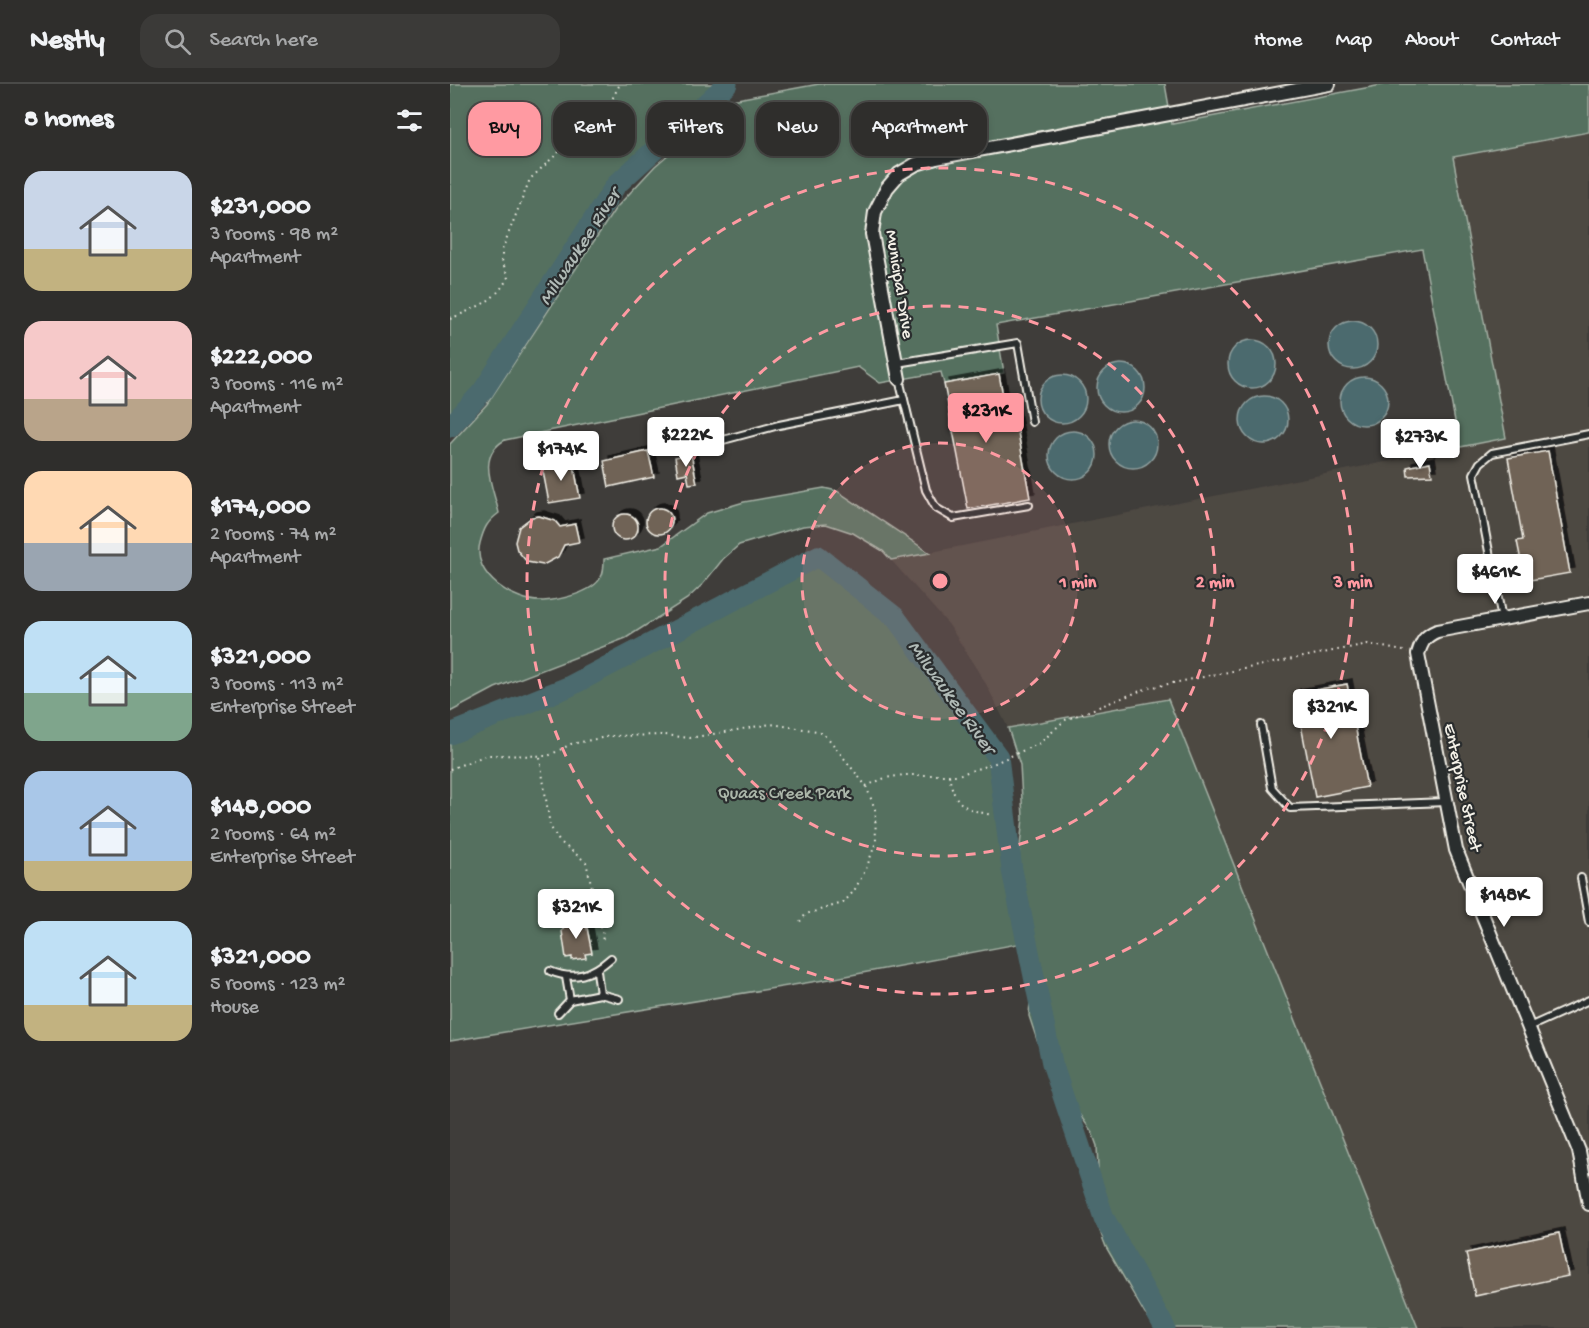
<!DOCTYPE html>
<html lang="en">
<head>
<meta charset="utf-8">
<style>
  :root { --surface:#2f2e2c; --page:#3b3a38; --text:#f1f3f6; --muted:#a7a8a9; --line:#4a4a48; --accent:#ff9aa2 }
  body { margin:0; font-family:"Gochi Hand",sans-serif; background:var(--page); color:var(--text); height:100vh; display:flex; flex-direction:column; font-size:22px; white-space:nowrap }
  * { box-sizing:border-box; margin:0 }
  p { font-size:20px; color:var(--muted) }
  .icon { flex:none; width:33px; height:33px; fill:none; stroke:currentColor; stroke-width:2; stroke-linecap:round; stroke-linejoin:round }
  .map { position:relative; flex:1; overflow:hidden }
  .sheet { display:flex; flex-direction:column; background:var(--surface); width:450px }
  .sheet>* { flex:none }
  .banner { position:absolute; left:18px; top:18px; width:570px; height:54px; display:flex; gap:12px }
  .price { position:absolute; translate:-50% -51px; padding:0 14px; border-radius:6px; background:#fff; color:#222; font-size:20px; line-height:39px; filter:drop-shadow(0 2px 3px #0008) }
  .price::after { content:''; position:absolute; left:50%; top:36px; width:18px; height:14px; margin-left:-9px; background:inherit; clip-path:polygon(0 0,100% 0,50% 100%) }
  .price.on { background:var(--accent); color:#111 }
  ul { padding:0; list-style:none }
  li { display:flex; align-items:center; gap:18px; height:150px; padding:0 24px }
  li span { display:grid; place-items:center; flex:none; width:168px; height:120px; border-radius:18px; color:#555 }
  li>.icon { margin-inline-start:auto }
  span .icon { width:72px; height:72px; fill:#fffc; stroke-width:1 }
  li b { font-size:26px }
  h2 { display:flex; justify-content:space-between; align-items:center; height:72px; padding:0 24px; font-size:26px }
  .tag { padding:0 21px; border-radius:18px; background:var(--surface); box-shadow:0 3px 9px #0003,0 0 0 2px var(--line); font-size:21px; line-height:54px }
  .tag.on { background:var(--accent); color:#111 }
  header { display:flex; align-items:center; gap:36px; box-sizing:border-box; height:84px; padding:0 30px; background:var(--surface); border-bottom:2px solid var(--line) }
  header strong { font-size:28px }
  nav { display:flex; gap:33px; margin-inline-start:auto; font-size:21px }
  .search { width:420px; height:54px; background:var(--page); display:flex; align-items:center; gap:15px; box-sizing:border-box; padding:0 21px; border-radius:18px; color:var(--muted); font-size:22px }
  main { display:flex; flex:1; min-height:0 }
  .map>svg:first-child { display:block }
  .built { fill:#4e4842 }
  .green { fill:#54705f; stroke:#a4b0a4; stroke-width:1.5 }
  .water { fill:#4c6a6e; stroke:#8fa09f; stroke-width:1.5 }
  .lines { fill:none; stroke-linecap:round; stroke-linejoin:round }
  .river { stroke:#4c6a6e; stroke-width:21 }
  .building { fill:#706356; stroke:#f4f1e8; stroke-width:1.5; filter:url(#shadow) }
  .service-casing { stroke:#f4f1e8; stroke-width:10 }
  .minor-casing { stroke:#f4f1e8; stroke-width:16 }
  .path { stroke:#f4f1e8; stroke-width:2; stroke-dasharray:1.5 4.5; stroke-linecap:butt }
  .service { stroke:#2a2d2e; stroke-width:6 }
  .minor { stroke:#2a2d2e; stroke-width:12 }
  .ring { fill:none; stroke:#ff9aa2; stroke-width:3; stroke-dasharray:10 8 }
  .labels { text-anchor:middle; stroke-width:4.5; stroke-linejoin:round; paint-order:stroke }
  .street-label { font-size:18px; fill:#f4f1e8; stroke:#2a2d2e }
  .park-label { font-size:18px; fill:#acb7aa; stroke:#2a2d2e }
  .water-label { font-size:20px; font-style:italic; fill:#b1bbb7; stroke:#2a2d2e }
  .centre { fill:#ff9aa2; stroke:#2a2d2e; stroke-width:3 }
  .ring-label { font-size:18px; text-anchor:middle; font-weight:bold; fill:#ff9aa2; stroke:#2a2d2e; stroke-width:4.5; stroke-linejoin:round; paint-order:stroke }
</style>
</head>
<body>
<header>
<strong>Nestly</strong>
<div class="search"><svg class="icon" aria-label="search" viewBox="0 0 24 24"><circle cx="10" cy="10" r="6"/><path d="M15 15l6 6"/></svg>Search here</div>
<nav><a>Home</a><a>Map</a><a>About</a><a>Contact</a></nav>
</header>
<main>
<section class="sheet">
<h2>8 homes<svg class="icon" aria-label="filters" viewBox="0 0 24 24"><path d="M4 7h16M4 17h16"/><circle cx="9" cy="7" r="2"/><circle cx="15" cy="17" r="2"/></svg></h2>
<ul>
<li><span style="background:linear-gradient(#c9d6e8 65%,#c2b280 0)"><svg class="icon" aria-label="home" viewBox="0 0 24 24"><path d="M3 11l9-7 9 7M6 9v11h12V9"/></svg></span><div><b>$231,000</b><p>3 rooms · 98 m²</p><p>Apartment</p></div></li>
<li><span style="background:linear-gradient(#f6c9c9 65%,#b9a48a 0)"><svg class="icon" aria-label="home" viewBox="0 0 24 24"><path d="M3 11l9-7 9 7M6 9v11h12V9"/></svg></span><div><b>$222,000</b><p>3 rooms · 116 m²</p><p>Apartment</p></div></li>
<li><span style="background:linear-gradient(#ffd9b3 60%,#9aa5b1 0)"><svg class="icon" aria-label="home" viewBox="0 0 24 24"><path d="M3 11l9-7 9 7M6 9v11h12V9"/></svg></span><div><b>$174,000</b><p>2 rooms · 74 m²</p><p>Apartment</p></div></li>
<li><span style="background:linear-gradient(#bfe0f5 60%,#7fa58c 0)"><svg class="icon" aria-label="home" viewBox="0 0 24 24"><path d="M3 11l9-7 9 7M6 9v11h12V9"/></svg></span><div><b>$321,000</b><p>3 rooms · 113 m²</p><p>Enterprise Street</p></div></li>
<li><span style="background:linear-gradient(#a9c7e8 75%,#c2b280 0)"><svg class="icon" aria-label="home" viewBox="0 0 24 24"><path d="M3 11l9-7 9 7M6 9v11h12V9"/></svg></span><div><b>$148,000</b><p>2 rooms · 64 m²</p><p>Enterprise Street</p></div></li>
<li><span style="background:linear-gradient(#bfe0f5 70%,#c2b280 0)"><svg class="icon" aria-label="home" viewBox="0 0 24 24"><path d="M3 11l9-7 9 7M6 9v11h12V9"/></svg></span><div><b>$321,000</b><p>5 rooms · 123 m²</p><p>House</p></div></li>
</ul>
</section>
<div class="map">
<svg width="1139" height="1244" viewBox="0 0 1139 1244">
  <defs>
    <filter id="shadow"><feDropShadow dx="5" dy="-5" stdDeviation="0" flood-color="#0009"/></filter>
  </defs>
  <rect width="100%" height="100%" fill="#3f3d3a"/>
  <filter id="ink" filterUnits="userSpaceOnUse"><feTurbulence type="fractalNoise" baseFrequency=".0167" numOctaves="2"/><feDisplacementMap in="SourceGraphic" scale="12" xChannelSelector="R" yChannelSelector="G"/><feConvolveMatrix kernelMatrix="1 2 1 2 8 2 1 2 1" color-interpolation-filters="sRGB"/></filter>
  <g filter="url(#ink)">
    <!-- built -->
    <polygon class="built" points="1139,48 1139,1244 968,1244 718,616 558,644 536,600 499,541 441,476 1056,354 1003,72"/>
    <!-- green -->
    <g class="green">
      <polygon points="0,0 277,0 166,101 33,307 0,343"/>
      <path d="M369 0H715L722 40 937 0H1139V48L1003 73 1056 354 1010 363 972 165 546 241 554 289 549 290 494 300 491 288 430 299 408 283 55 356C26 372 43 403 49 429 37 438 34 444 30 459 21 491 65 519 93 517 109 516 143 509 151 493 154 489 154 481 154 475L211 462 257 429 294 418 374 404 387 407 480 469 441 476 433 467 403 449 376 440 353 442 289 461 273 475 253 500 237 515 176 554 45 604 0 628V360L37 320 165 125 205 82 282 16Z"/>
      <polygon points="368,472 445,533 548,673 567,790 573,734 570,681 558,644 718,615 968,1244 709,1244 695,1230 656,1163 645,1134 642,1111 648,1083 647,1062 642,1048 622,1020 591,968 579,932 581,904 572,859 380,895 0,957 0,650 118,603"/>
    </g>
    <!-- water -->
    <g class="water">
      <circle cx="903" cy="261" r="24"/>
      <circle cx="802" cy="280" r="24"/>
      <circle cx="671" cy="304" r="24"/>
      <circle cx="612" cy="315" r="24"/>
      <circle cx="914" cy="317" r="24"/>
      <circle cx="814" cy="336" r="24"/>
      <circle cx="683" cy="360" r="24"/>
      <circle cx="623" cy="371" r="24"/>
    </g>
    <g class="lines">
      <!-- river -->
      <g class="river">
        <polyline points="0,343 33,307 166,101 277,0"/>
        <polyline points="0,650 118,603 368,472 445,533 548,673 562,786 602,979 654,1134 715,1244"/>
      </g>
    </g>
    <!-- building -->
    <g class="building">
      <polygon points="549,290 553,312 542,314 546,335 565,332 580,414 518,425 494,300"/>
      <polygon points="238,353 241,364 224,367 222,357"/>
      <polygon points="198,367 204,393 159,403 154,377"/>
      <polygon points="1098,367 1120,489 1075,497 1067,457 1073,456 1058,374"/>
      <polygon points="241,370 247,399 239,400 237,389 228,391 225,373"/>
      <polygon points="123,377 130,414 99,419 92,382"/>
      <polygon points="980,378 982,391 958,392 957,383"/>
      <circle cx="209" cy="437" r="13"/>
      <circle cx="175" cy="443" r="13"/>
      <polygon points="89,432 105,437 110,443 125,440 129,458 114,461 108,473 93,481 77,478 67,466 65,458 69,443 82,433"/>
      <polygon points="897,600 917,703 865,713 845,610"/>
      <polygon points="121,833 137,844 142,869 135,870 136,874 122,876 122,873 116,874 112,847"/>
      <polygon points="1109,1149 1118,1192 1025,1212 1016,1169"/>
    </g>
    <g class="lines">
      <defs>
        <g id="service">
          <polyline points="447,279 568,259 582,338"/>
          <polyline points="449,295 476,406 486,424 503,434 579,421"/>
          <polyline points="262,359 329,341 454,316"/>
          <polyline points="1052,535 1024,390 1030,379 1042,369 1139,350"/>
          <polyline points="811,641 822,704 840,724 996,718"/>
          <polyline points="1131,794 1139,838"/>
          <path d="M100 887C124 897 142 891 161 874"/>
          <polyline points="147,887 150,910"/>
          <polyline points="116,893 120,916"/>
          <polyline points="108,929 120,916 150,910 169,915"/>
          <polyline points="1079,943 1139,916"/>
        </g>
        <g id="minor">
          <polyline points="449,295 422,150 425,128 437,104 449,90 466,80 486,74 879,0"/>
          <path d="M1139 519 987 547C975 552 972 557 968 570L1006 766 1129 1067 1139 1120"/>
        </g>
      </defs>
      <!-- service casing -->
      <use href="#service" class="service-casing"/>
      <!-- minor casing -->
      <use href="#minor" class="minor-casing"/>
      <!-- path -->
      <g class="path">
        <path d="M0 235C24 224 46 218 58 193L52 176V166L80 95 159 21 170 0"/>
        <polyline points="90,674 100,742 109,757 136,778 153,851 152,859"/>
        <polyline points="0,685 37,671 98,672 121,660 161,652 215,651 240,654 321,640 367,647 378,654 416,702 425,725 426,758 416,785 404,807 393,819 356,830 348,840"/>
        <path d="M499 691C504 721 514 725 542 731"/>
        <polyline points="416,702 435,694 454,691 508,691 545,679 590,659 615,636 698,604 918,560 958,568"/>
      </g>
      <!-- service -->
      <use href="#service" class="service"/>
      <!-- minor -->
      <use href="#minor" class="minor"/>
    </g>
  </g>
  <!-- distance rings -->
  <circle cx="490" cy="497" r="138" fill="#ff9aa2" fill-opacity=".12"/>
  <g class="ring">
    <circle cx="490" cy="497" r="138"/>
    <circle cx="490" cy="497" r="275"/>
    <circle cx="490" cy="497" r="413"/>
  </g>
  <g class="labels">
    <!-- street labels -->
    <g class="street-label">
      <text transform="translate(451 200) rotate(81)" y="6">Municipal Drive</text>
      <text transform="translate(1014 703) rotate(78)" y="6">Enterprise Street</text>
    </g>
    <!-- park labels -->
    <g class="park-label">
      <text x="334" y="714">Quaas Creek Park</text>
    </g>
    <!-- water labels -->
    <g class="water-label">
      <text transform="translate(128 162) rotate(-57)" y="7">Milwaukee River</text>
      <text transform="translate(503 612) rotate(54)" y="7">Milwaukee River</text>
    </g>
  </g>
  <circle cx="490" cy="497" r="9" class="centre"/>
  <g class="ring-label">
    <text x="628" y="503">1 min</text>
    <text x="765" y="503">2 min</text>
    <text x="903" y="503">3 min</text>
  </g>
</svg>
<b class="price on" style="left:536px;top:360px">$231K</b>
<b class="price" style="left:236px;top:384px">$222K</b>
<b class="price" style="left:970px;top:386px">$273K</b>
<b class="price" style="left:111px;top:398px">$174K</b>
<b class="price" style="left:1045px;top:521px">$461K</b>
<b class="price" style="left:881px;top:656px">$321K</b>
<b class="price" style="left:1054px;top:844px">$148K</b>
<b class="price" style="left:126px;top:856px">$321K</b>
<div class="banner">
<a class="tag on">Buy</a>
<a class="tag">Rent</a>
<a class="tag">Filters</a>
<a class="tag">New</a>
<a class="tag">Apartment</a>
</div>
</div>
</main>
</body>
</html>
